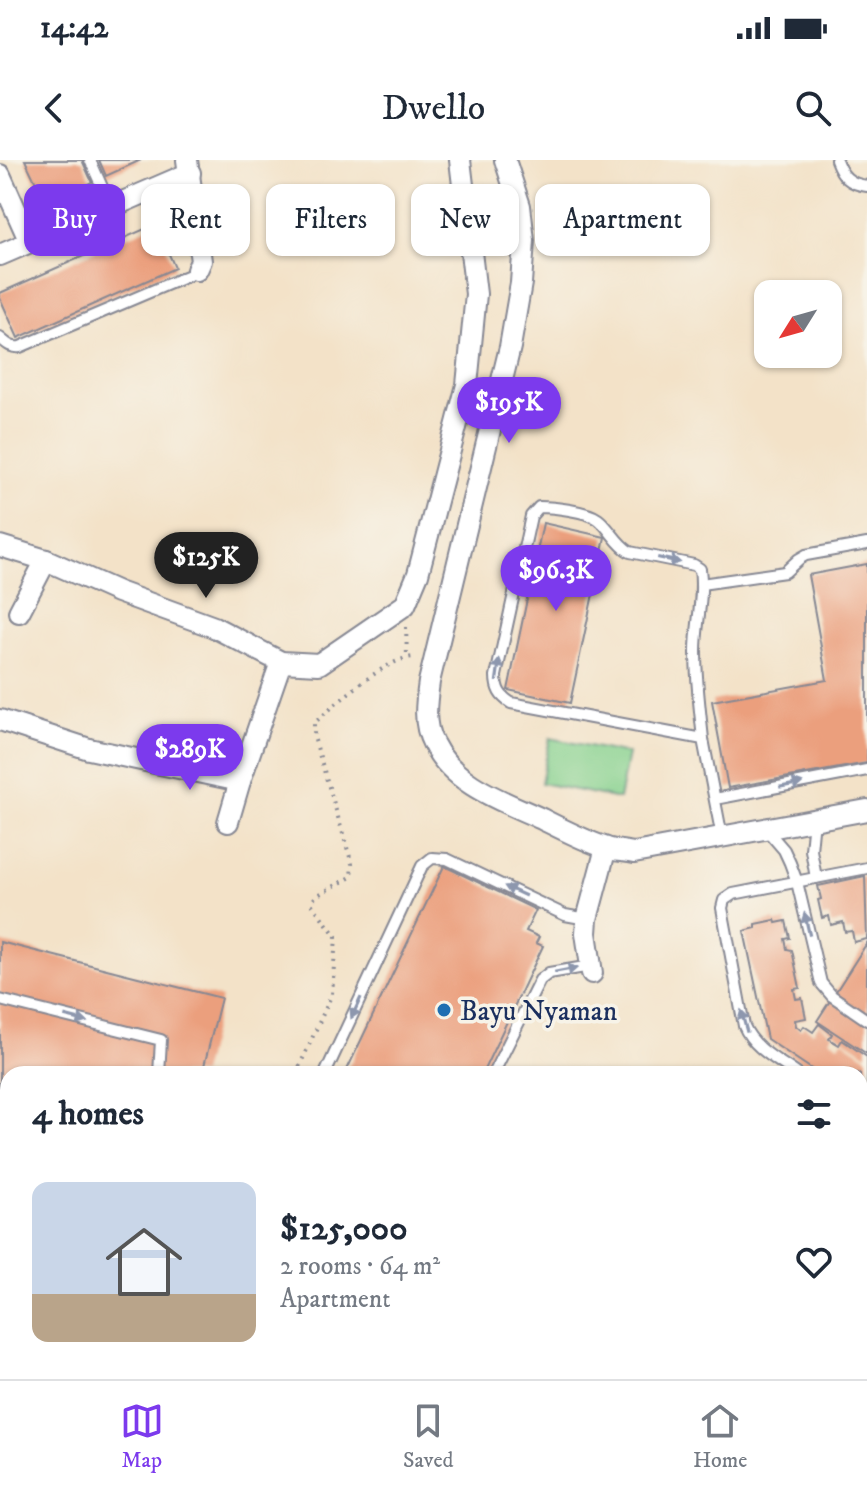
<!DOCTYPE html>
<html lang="en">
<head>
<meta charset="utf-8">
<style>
  :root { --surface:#fff; --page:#f6f6f7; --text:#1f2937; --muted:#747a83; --line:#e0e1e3; --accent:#7c3aed }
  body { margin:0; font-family:"IM FELL DW Pica",serif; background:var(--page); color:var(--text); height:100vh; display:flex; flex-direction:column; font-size:30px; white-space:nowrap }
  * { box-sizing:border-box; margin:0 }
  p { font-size:26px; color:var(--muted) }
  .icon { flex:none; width:44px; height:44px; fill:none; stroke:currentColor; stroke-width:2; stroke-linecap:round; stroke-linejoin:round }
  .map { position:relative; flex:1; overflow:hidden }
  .side { position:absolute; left:0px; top:906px; width:868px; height:314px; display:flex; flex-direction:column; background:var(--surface); border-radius:24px 24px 0 0; box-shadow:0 2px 6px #0004 }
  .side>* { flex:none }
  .banner { position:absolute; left:24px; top:24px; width:820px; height:72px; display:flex; gap:16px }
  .needle { width:52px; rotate:233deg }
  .controls { position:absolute; left:754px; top:120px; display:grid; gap:16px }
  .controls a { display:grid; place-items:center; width:88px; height:88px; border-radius:16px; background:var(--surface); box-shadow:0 2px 6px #0004; font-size:40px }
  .price { position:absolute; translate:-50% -68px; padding:0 18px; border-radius:28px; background:var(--accent); color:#fff; font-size:26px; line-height:52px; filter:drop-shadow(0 2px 4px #0008) }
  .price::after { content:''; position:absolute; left:50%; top:48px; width:24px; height:18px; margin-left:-12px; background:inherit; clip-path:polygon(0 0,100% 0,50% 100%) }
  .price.active { background:#222; color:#fff }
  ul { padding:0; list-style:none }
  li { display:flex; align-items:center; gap:24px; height:200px; padding:0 32px }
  li span { display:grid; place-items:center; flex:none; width:224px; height:160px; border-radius:16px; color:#555 }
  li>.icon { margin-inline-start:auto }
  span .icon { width:96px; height:96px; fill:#fffc; stroke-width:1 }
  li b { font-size:34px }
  h2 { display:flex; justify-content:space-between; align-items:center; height:96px; padding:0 32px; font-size:34px }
  .pill { padding:0 28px; border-radius:16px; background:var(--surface); box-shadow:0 2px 6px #0004; font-size:28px; line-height:72px }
  .pill.active { background:var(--accent); color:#fff }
  .status { display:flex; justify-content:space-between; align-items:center; height:56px; padding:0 40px; background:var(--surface); direction:ltr }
  .status svg { height:22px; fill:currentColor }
  header { display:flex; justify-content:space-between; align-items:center; height:104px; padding:0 32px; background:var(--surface); font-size:36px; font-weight:600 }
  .tabs { display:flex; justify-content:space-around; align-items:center; height:112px; border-top:2px solid var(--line); background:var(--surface); font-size:22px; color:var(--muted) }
  .tabs a { display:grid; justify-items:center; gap:4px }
  .tabs .active { color:var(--accent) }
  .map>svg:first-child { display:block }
  .forest { fill:url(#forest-crowns); stroke:#44716c; stroke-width:2 }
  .garden { fill:#87d18e; stroke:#518076; stroke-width:2 }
  .building { fill:#eb9f7d }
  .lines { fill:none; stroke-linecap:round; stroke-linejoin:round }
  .lane-casing { stroke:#878893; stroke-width:14 }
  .street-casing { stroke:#878893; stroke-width:24 }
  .path { stroke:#878893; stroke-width:4; stroke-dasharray:2 6; stroke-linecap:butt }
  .lane { stroke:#fff; stroke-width:10 }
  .street { stroke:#fff; stroke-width:20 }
  .oneway { fill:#8d97ae }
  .poi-dot { fill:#1f6fb2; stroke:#f7f3e8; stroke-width:3 }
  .labels { text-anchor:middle; stroke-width:7; stroke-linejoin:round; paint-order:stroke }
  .poi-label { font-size:28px; fill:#1b2f5e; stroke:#f7f3e8; text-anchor:start }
</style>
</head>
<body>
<div class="status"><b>14:42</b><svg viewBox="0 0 49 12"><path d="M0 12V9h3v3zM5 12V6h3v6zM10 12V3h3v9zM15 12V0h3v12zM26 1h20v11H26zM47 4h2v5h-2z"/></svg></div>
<header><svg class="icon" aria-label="back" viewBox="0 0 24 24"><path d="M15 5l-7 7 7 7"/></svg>Dwello<svg class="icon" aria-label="search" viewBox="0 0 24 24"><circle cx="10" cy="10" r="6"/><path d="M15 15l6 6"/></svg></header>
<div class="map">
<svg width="867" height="1219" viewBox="0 0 867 1219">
  <defs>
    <pattern id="forest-crowns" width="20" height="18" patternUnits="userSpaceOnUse" patternTransform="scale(2)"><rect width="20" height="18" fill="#6db379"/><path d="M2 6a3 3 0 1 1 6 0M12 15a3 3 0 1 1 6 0" fill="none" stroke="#599266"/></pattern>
  </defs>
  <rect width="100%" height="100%" fill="#f7f3e8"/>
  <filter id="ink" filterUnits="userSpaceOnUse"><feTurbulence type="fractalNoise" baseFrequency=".0125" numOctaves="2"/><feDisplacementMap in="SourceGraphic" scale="16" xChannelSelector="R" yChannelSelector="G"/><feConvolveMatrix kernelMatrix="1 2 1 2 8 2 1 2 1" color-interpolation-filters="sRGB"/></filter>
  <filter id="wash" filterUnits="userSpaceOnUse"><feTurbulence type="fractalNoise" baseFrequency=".006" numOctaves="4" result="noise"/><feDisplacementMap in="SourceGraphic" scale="32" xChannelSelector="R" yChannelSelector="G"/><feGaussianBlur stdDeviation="1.8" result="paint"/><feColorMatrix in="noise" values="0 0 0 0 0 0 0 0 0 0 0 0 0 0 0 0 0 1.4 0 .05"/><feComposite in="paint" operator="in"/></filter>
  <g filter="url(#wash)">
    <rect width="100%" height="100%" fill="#f3e2c8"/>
    <!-- forest -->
    <polygon class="forest" points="860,1057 867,1061 867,1219 307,1219 313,1212 860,1212"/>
    <!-- garden -->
    <polygon class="garden" points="550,578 628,594 619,639 541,623"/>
    <g id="blocks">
      <!-- building -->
      <g class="building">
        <polygon points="25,0 82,0 92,22 46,44"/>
        <polygon points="99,0 141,0 106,16"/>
        <polygon points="156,64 175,108 18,178 0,138 0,133"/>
        <polygon points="543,363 605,377 570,543 508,530"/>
        <polygon points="867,404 867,603 728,628 712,541 827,520 808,415"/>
        <polygon points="444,706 536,750 526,771 539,777 536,783 543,786 482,914 345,914"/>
        <polygon points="865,716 867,779 854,782 852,771 845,772 843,762 831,765 829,756 822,758 818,740 821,739 818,726"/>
        <polygon points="775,760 776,763 786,761 790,778 785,779 787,789 792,790 800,828 794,829 796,839 802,838 806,858 795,860 796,866 801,870 804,866 813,872 819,864 832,874 829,879 839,885 842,880 867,897 867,947 860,942 860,914 819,914 767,879 744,771 756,768 756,764"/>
        <polygon points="0,782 221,838 202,914 8,914 8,947 0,945"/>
        <polygon points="867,783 867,894 817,861"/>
        <polygon points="8,1212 151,1212 149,1219 6,1219"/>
      </g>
    </g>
  </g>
  <g filter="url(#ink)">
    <use href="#blocks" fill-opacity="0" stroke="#878893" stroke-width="2"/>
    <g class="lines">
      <defs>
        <g id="lane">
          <polyline points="90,0 111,47"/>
          <path d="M836 0C842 16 849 24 867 26"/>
          <path d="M0 178C7 184 11 188 20 187L192 114 197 110"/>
          <polyline points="701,424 785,412 799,399 806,395 867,384"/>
          <path d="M703 579C700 550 696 521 696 491 696 464 704 436 700 409L694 405 630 392C616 384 610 368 598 359 587 351 553 347 539 347L531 356 496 516C496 529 500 536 511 543L703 579 722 677"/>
          <polyline points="715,639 867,610"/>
          <polyline points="814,659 811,690 816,718"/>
          <polyline points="766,669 784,690 790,703 797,722 821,823 832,836 867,860"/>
          <polyline points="0,840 161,880 159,914"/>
          <polyline points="325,914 422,706 432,698 447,699 565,755 587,759"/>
          <polyline points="493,914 540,820 549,813 591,806"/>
          <path d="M797 914C778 900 754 889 744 866L722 748 724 740 733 734 867 708"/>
          <polyline points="860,958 867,962"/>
          <polyline points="0,988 8,990"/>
          <polyline points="0,1200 8,1202"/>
          <polyline points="17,1219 19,1212"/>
          <polyline points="120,1219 121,1212"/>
        </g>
        <g id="street">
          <polyline points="187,0 201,101 197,110"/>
          <path d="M505 0 520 46 524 81 521 123 510 187 429 522C426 543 423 564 433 583 453 625 503 641 542 659 562 669 583 680 604 687 613 691 624 691 634 693L867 650"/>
          <polyline points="0,15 30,82"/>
          <polyline points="0,95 190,13"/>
          <polyline points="0,386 46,400 118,432 214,467 281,502 319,504 405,445 418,414 467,225 476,134 460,0"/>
          <polyline points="19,452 46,400"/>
          <polyline points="0,560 89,589 240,621 281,502"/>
          <polyline points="228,662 240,621"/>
          <polyline points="592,813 586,773 587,759 606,688"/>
        </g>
      </defs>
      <!-- lane casing -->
      <use href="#lane" class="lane-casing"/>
      <!-- street casing -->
      <use href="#street" class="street-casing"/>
      <!-- path -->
      <g class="path">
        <polyline points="406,467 407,496"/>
        <path d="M296 914 332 834 336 776 311 743 316 736 351 717 352 704 314 577V563C337 544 386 496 416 497"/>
        <polyline points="272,1219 275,1212"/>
      </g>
      <!-- lane -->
      <use href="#lane" class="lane"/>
      <!-- street -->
      <use href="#street" class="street"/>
    </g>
    <!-- one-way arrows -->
    <defs><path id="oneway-solid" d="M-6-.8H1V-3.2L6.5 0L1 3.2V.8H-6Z" transform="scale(2)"/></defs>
    <g class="oneway">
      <use href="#oneway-solid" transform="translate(669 400) rotate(12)"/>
      <use href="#oneway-solid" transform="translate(498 510) rotate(-82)"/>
      <use href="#oneway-solid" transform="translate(791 625) rotate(-11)"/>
      <use href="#oneway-solid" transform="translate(515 731) rotate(-155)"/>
      <use href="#oneway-solid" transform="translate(807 764) rotate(-103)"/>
      <use href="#oneway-solid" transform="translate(566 810) rotate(-11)"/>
      <use href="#oneway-solid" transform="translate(356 848) rotate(115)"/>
      <use href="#oneway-solid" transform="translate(76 859) rotate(14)"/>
      <use href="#oneway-solid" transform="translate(744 861) rotate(-105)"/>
    </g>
  </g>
  <!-- markers -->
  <circle class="poi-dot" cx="444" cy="850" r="8"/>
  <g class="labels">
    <!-- poi labels -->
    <g class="poi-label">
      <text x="460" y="860">Bayu Nyaman</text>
    </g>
  </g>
</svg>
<div class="controls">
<a><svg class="needle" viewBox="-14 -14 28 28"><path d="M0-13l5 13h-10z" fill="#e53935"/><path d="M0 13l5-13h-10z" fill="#747a83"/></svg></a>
</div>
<b class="price" style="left:509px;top:285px">$195K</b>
<b class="price active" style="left:206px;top:440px">$125K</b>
<b class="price" style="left:556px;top:453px">$96.3K</b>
<b class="price" style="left:190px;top:632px">$289K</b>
<div class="banner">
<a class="pill active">Buy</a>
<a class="pill">Rent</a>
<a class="pill">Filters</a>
<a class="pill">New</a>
<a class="pill">Apartment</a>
</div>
<section class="side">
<h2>4 homes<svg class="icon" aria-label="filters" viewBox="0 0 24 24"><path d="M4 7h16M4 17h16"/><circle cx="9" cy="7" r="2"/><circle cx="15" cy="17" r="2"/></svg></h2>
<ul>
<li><span style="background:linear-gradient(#c9d6e8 70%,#b9a48a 0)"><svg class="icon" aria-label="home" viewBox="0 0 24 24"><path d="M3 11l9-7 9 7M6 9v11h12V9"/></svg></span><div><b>$125,000</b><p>2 rooms · 64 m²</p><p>Apartment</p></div><svg class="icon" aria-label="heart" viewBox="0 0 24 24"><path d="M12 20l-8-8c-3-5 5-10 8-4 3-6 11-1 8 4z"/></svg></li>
</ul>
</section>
</div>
<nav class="tabs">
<a class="active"><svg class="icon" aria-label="map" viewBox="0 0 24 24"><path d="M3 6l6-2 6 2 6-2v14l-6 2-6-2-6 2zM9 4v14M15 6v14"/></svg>Map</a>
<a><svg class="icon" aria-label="saved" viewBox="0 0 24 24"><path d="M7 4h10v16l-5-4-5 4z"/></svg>Saved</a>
<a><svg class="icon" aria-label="home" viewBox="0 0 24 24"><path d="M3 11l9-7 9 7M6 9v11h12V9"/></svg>Home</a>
</nav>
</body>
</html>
